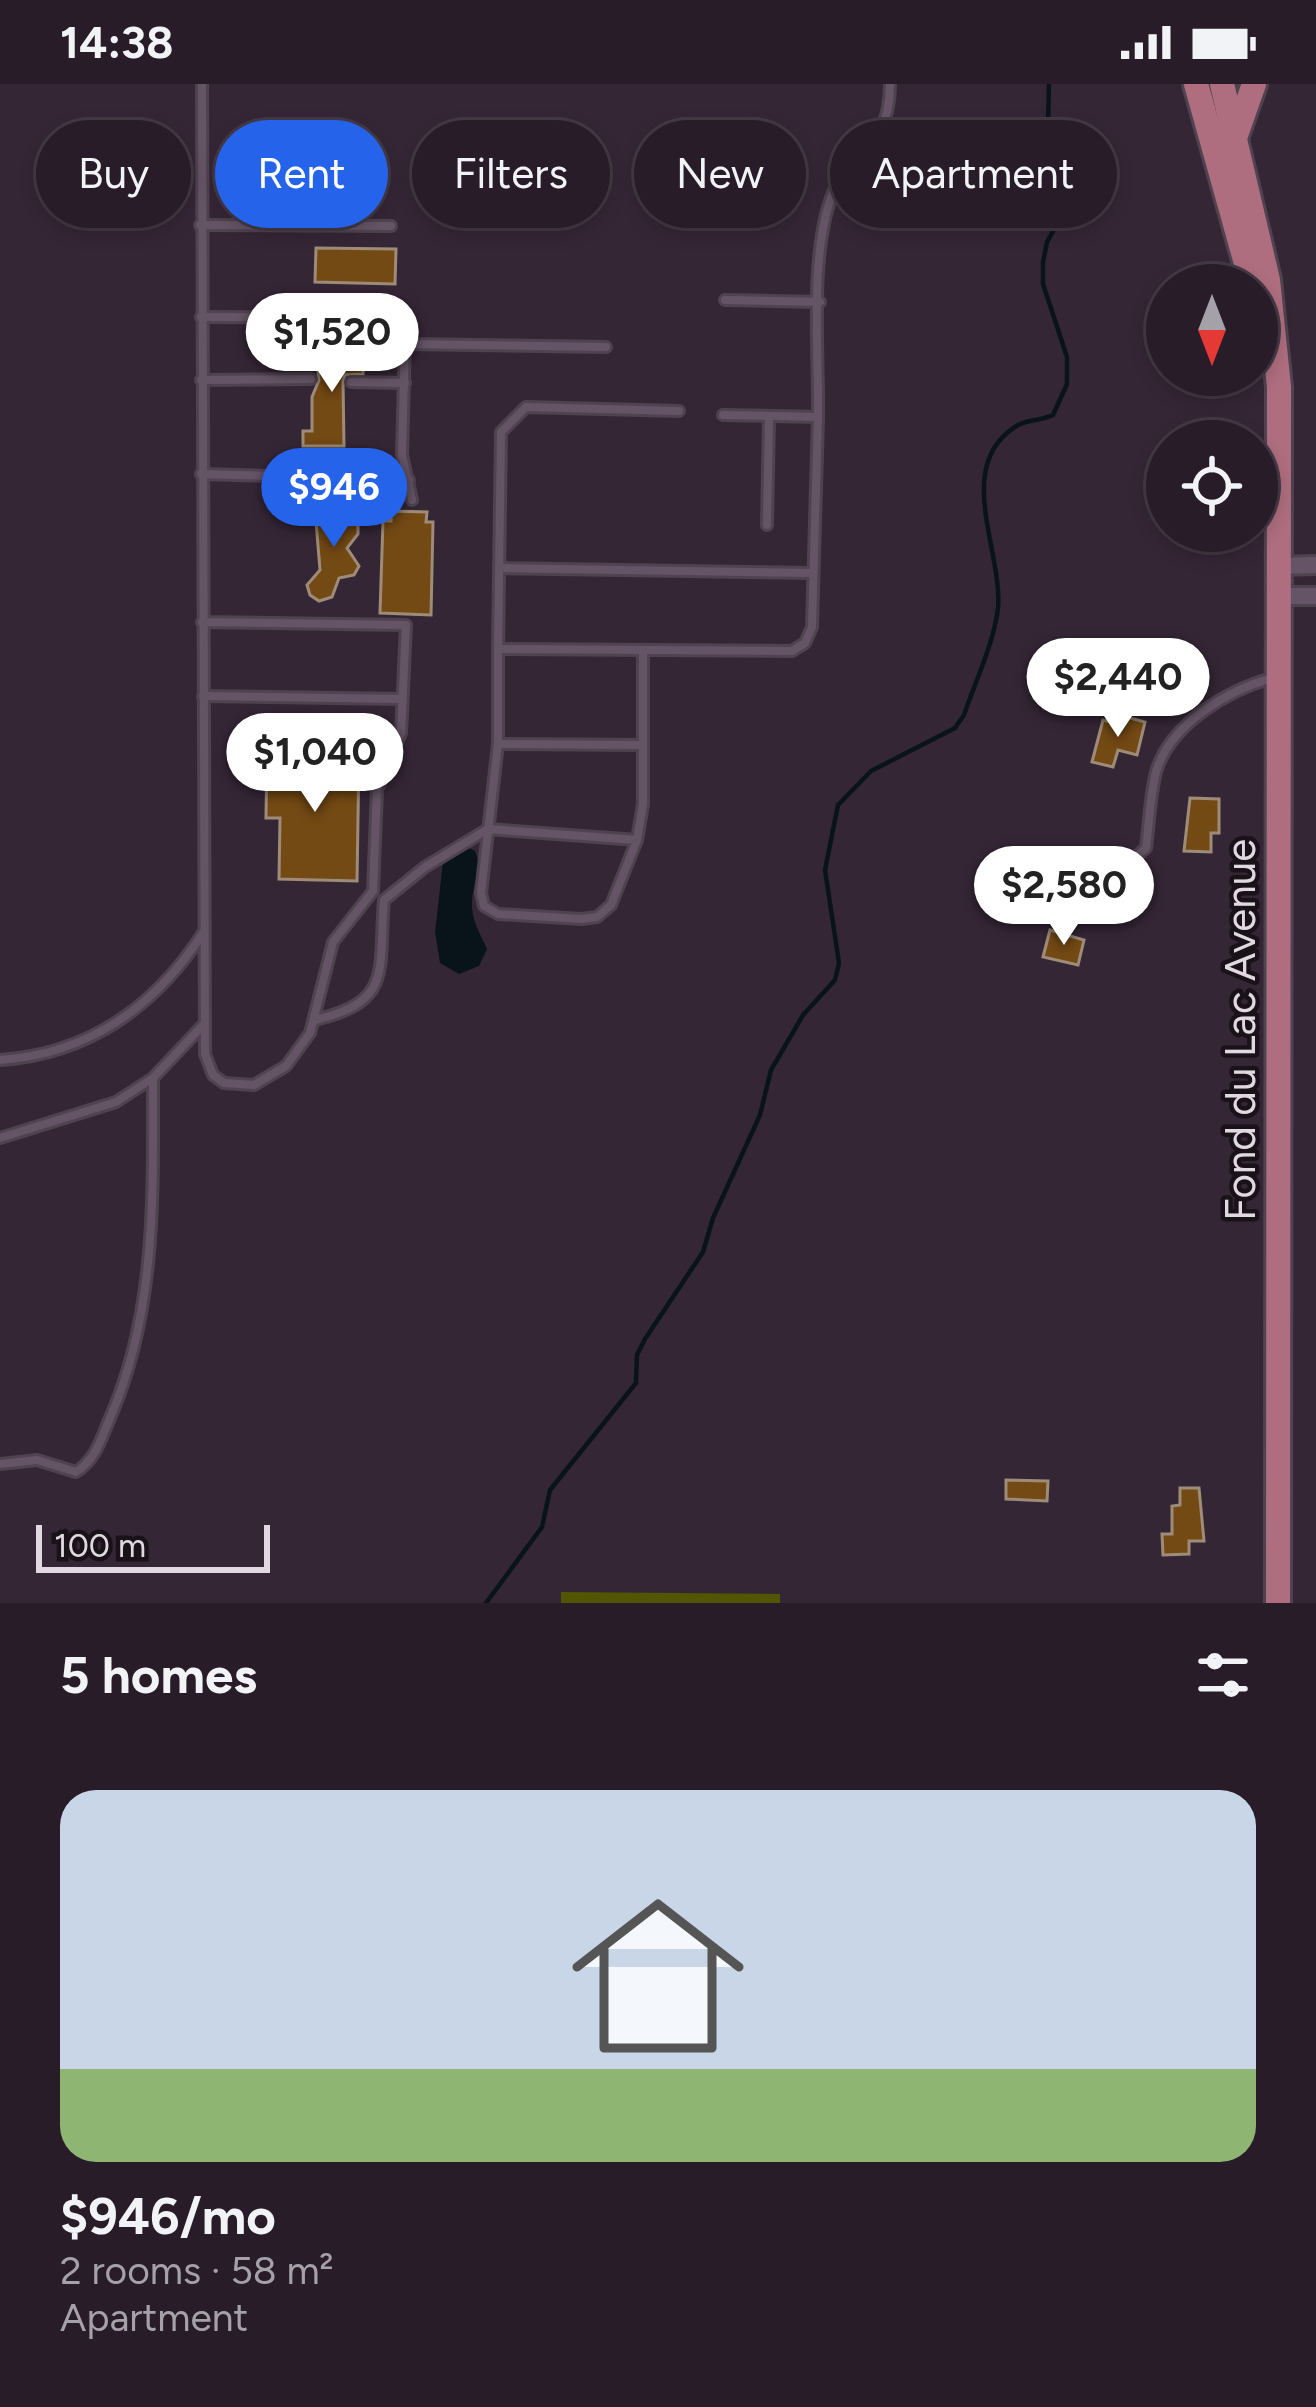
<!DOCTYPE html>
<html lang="en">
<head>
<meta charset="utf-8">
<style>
  :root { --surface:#281c28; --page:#302530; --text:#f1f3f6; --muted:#a5a1a8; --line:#443a45; --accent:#2563eb }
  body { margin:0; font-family:Figtree,sans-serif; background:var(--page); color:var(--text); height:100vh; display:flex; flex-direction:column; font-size:45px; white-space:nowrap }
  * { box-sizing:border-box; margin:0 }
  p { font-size:39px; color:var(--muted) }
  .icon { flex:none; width:66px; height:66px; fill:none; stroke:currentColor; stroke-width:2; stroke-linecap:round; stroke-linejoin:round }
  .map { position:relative; height:1519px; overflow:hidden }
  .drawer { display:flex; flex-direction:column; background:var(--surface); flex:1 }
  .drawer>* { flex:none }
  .hud { position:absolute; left:36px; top:36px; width:1245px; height:108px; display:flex; gap:24px }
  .needle { width:78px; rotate:180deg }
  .buttons { position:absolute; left:1146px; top:180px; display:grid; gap:24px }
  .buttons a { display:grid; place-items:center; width:132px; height:132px; border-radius:50%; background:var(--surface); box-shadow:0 6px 18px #0003,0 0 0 3px var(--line); font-size:60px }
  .scale { position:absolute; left:36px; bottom:30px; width:234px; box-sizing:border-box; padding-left:12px; border:6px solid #e2d8e2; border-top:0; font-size:33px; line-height:42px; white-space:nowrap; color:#e2d8e2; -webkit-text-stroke:9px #191219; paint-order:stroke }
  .price { position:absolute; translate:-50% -102px; padding:0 27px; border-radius:42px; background:#fff; color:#222; font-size:39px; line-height:78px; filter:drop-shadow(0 3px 6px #0008) }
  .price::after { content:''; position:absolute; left:50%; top:72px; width:36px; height:27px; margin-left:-18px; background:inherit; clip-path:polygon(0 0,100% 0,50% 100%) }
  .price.active { background:var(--accent); color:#fff }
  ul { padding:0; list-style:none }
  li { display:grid; align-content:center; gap:24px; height:636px; padding:0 60px }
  li span { display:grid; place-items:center; height:372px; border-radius:36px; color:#555 }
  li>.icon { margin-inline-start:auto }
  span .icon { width:216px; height:216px; fill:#fffc; stroke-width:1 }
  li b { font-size:51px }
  h2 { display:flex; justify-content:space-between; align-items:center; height:144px; padding:0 60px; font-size:51px }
  .pill { padding:0 42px; border-radius:54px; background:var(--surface); box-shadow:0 6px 18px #0003,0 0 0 3px var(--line); font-size:42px; line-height:108px }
  .pill.active { background:var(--accent); color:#fff }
  .status { display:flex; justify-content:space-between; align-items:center; height:84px; padding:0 60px; background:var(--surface); direction:ltr }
  .status svg { height:33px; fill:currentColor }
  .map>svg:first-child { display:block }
  .green { fill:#525501 }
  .water { fill:#08141a }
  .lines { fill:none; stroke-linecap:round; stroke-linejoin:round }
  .stream { stroke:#08141a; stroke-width:4.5 }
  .building { fill:#734914; stroke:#9e8c79; stroke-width:3 }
  .lane-casing { stroke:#504350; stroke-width:14 }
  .street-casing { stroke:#504350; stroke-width:22 }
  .primary-casing { stroke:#504350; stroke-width:30 }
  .lane { stroke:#655466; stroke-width:8 }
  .street { stroke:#655466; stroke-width:16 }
  .primary { stroke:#ae6e7f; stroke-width:24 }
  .labels { text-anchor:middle; stroke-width:9; stroke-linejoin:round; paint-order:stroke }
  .street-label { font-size:42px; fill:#e2d8e2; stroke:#191219 }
</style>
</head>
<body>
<div class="status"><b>14:38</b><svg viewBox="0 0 49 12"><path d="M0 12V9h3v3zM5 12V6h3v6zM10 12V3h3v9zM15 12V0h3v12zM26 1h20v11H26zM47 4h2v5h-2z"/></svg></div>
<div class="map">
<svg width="1316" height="1519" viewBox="0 0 1316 1519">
  <rect width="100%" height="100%" fill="#352636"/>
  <!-- green -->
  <polygon class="green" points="561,1508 780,1510 780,1519 561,1519"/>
  <!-- water -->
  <path class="water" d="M458 759 475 767C483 784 473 799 472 817 471 836 480 849 487 865L479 882 459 890 440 879 435 848 444 769 449 761Z"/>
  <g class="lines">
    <!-- stream -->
    <path class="stream" d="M486 1519 542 1443 550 1406 636 1299 637 1271 645 1255 703 1168 713 1134 760 1031 771 986 803 931 835 896 839 879 825 786 838 721 871 687 955 644 964 631C975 598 994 559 998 524 1003 467 952 380 1018 341 1029 335 1041 337 1053 331L1067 300V273L1043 200V178L1047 158 1065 126 1072 76 1048 40 1049 0"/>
  </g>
  <!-- building -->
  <g class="building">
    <polygon points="316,164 396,165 395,200 315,198"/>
    <polygon points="315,264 363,264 363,290 345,291 343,297 344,362 303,362 303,347 312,347 312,313 319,296"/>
    <polygon points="332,421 344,421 358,432 358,450 347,464 359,482 354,491 339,494 332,513 319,517 310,511 307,501 320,486 316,437"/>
    <polygon points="391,427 427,428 426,438 433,438 431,531 380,529 383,437 391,437"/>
    <polygon points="1123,632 1145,638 1137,671 1118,666 1113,683 1092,678 1103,636 1121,641"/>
    <polygon points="267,670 359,672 357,797 279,795 280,734 266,734"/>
    <polygon points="1190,714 1219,715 1219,749 1211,749 1211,768 1184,767"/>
    <polygon points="1050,846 1084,856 1078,881 1043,873"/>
    <polygon points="1006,1396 1048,1397 1047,1417 1006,1415"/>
    <polygon points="1180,1404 1199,1404 1204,1457 1189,1457 1189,1470 1163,1471 1162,1450 1172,1450 1172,1422 1180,1421"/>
  </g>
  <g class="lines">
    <defs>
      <g id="lane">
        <polyline points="202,0 205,970 213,991 224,999 254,1001 286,982 310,949 333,858 373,807 377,706 401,649 406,541 202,538"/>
        <polyline points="200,141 391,142"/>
        <polyline points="725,216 820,218"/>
        <polyline points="201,233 390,234 405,255 402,371 412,416"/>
        <polyline points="406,260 606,263"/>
        <polyline points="201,296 311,295"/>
        <polyline points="351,298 405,299"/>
        <polyline points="679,327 526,323 501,348 498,565 792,567 805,559 812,543 818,333"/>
        <path d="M723 331 818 333C819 269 810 181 829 120 844 69 890 71 890 0"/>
        <polyline points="201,390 409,396"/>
        <polyline points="767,441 769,332"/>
        <polyline points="499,484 813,489"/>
        <polyline points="498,565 498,660 481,809 484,822 498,830 582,835 597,833 611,821 637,756 643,720 643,566"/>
        <polyline points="203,612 402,615"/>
        <polyline points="498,660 643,661"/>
        <path d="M1088 813 1146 764C1149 740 1150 712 1156 688 1170 640 1228 606 1272 594"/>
        <path d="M315 936C394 917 378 887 384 816L425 783 488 745 637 756"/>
        <path d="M0 976C88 970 155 923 203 849"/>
        <polyline points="0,1054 116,1018 153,994 204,940"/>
        <path d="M0 1380 37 1376 76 1388C96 1375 101 1355 110 1334 157 1227 153 1109 153 994"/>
      </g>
      <g id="street">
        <polyline points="1279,482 1316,481"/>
        <polyline points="1280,512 1316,512"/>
      </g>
      <g id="primary">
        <polyline points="1196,0 1252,201"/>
        <polyline points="1222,0 1268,196 1279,303 1278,1519"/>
        <polyline points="1236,51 1254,0"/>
      </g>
    </defs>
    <!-- lane casing -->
    <use href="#lane" class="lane-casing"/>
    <!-- street casing -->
    <use href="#street" class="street-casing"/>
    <!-- primary casing -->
    <use href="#primary" class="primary-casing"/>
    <!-- lane -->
    <use href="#lane" class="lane"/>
    <!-- street -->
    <use href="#street" class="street"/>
    <!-- primary -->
    <use href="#primary" class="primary"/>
  </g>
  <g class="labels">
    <!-- street labels -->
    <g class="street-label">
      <text transform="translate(1240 946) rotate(-90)" y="15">Fond du Lac Avenue</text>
    </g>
  </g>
</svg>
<div class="buttons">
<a><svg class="needle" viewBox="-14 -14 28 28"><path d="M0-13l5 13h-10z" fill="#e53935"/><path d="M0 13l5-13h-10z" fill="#a5a1a8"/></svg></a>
<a><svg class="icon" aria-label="locate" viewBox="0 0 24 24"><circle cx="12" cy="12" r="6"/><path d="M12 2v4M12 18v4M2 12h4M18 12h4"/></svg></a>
</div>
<div class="scale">100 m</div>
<b class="price" style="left:332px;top:311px">$1,520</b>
<b class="price active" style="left:334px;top:466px">$946</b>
<b class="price" style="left:1118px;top:656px">$2,440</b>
<b class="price" style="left:315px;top:731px">$1,040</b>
<b class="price" style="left:1064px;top:864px">$2,580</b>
<div class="hud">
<a class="pill">Buy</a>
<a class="pill active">Rent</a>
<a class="pill">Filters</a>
<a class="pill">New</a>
<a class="pill">Apartment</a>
</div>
</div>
<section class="drawer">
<h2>5 homes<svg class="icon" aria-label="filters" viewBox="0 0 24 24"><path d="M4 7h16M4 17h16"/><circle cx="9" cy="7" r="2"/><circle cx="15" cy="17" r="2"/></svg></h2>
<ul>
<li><span style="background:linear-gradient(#c9d6e8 75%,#8fb573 0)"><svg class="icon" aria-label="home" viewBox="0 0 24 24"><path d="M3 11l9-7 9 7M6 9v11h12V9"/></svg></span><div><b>$946/mo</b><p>2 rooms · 58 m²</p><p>Apartment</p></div></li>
</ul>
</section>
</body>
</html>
